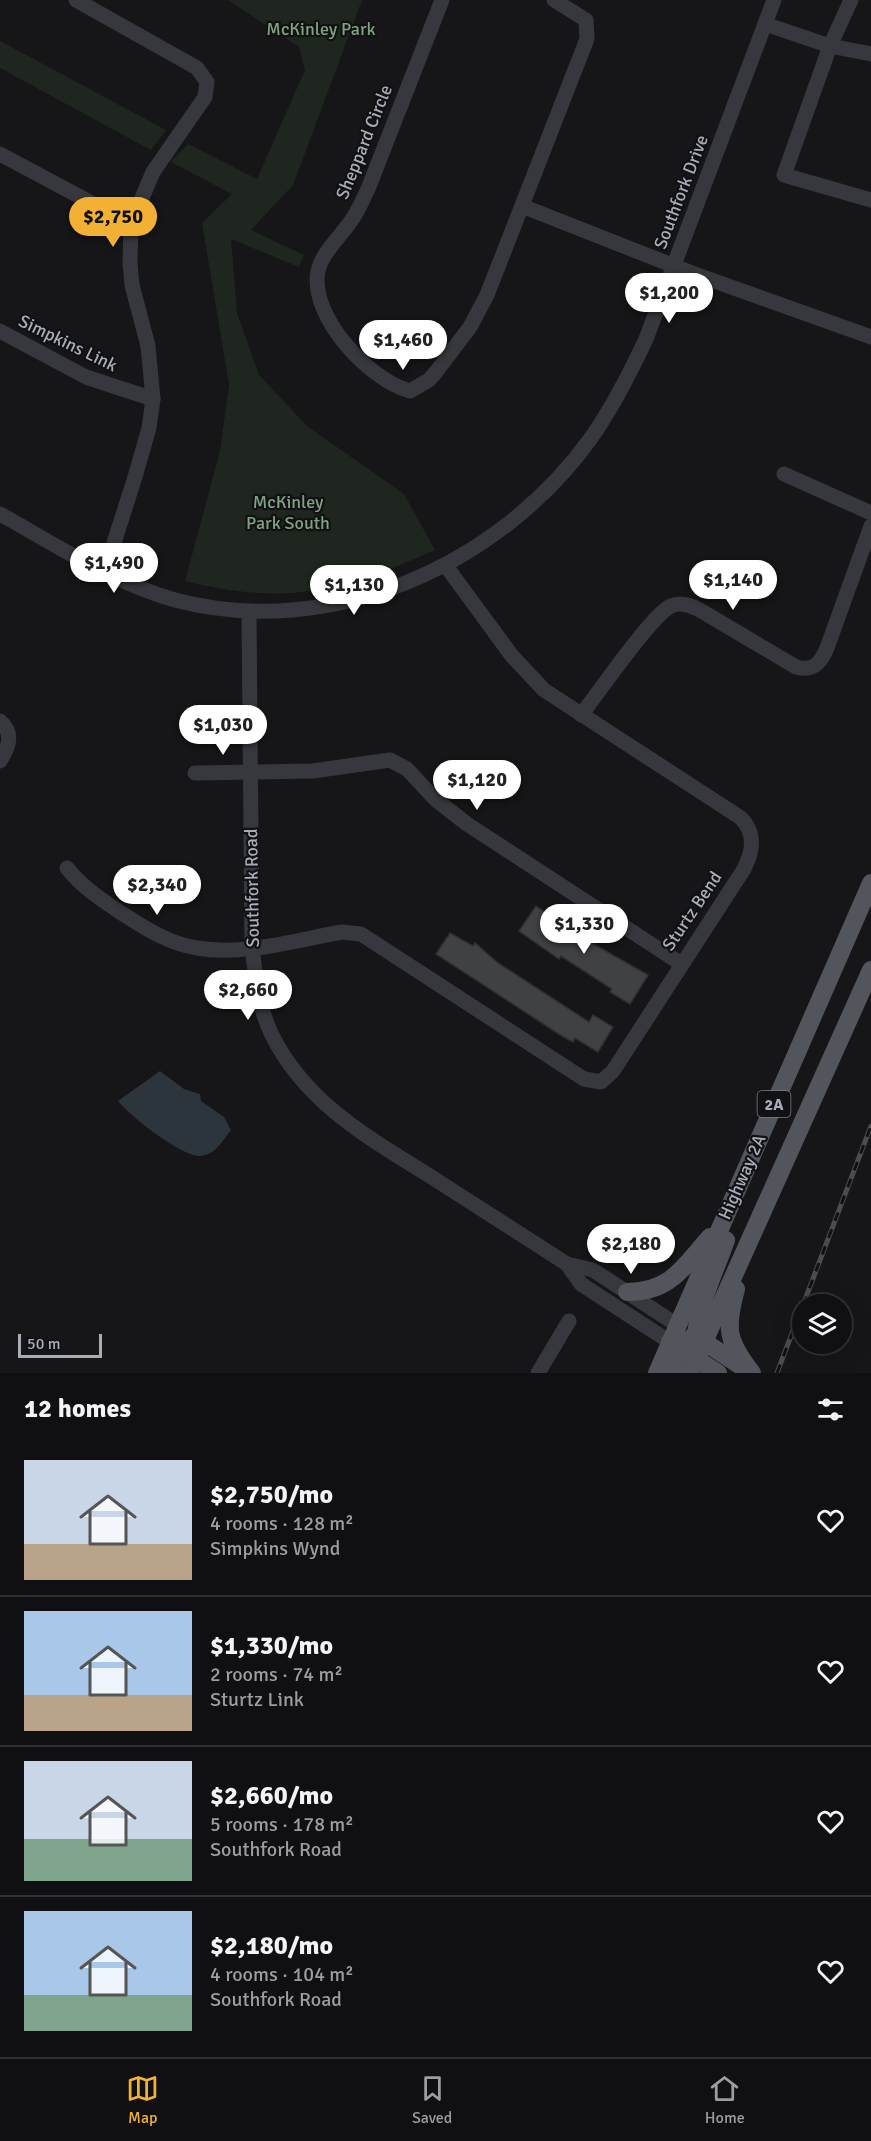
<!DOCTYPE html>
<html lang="en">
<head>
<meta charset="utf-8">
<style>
  :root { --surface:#101012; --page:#19191b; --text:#f1f3f6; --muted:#9c9d9f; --line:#303032; --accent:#f2b134 }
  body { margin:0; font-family:Signika,sans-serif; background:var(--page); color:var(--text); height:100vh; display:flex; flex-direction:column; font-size:22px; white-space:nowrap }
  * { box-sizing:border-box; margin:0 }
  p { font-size:20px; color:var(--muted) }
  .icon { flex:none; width:33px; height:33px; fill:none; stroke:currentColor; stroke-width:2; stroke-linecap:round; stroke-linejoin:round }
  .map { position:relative; height:1373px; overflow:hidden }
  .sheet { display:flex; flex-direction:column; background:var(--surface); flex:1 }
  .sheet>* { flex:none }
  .fabs { position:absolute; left:792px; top:1294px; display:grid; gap:12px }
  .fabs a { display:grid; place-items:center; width:60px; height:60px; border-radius:50%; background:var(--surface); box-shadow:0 6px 24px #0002,0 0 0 2px var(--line); font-size:30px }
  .scale { position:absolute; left:18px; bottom:15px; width:84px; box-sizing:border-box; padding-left:6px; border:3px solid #a8adb8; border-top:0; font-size:16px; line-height:21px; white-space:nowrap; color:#a8adb8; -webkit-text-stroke:4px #111113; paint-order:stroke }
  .price { position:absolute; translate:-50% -51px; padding:0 14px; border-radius:21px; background:#fff; color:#222; font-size:20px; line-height:39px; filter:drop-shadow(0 2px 3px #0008) }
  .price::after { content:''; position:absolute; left:50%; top:36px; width:18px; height:14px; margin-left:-9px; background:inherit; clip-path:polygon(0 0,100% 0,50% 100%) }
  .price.selected { background:var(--accent); color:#111 }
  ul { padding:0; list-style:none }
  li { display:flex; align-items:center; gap:18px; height:150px; padding:0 24px }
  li+li { border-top:2px solid var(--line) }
  li span { display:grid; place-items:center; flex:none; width:168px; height:120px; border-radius:0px; color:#555 }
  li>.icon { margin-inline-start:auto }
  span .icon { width:72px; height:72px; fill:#fffc; stroke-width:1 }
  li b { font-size:26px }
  h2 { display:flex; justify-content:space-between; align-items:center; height:72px; padding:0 24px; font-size:26px }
  .dock { display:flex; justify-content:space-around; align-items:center; height:84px; border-top:2px solid var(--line); background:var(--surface); font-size:16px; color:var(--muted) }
  .dock a { display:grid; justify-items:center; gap:3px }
  .dock .selected { color:var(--accent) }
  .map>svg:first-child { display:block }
  .green { fill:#1e261f }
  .water { fill:#2c353c }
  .building { fill:#404145; stroke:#303034; stroke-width:1.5 }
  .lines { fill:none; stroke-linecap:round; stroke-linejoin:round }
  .minor { stroke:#37383d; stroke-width:15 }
  .major { stroke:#53555c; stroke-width:18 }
  .rail-casing { stroke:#4a4c52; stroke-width:5 }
  .rail { stroke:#111113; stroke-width:3; stroke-dasharray:9; stroke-linecap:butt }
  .labels { text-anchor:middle; stroke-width:4.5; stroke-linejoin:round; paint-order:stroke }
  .shield { fill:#111113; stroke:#7b7e86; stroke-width:1.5 }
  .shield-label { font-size:16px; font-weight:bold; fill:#a8adb8 }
  .park-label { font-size:18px; fill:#7fa381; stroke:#111113 }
  .street-label { font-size:18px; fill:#a8adb8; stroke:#111113 }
</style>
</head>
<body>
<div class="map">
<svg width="871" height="1373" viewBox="0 0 871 1373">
  <rect width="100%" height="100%" fill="#161618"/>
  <!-- green -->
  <g class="green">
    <path d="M228 0H362L293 185 251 230 304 255 299 267 231 239 237 313 259 375 307 426 404 494 435 550C342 592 286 606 185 581L220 451 229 385 202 223 232 194 171 162 188 144 257 179 305 70 299 47Z"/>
    <polygon points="0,41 166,130 151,150 0,68"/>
  </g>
  <!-- water -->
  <path class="water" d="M160 1071 184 1089 200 1094 201 1101 224 1117 231 1130C223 1140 215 1156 199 1156 179 1155 130 1116 118 1101Z"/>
  <!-- building -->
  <g class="building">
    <polygon points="536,906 581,937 648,975 630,1004 610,992 612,989 561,956 559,959 519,931"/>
    <polygon points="450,933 473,946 475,943 498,963 589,1022 593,1015 613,1027 598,1052 575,1038 573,1042 562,1036 436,954"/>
  </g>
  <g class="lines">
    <!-- minor -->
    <g class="minor">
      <polyline points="76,0 197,68 207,82 205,97 153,172 131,224 130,263 132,285 148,346 153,399 149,428 135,477 105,571"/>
      <path d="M442 0 368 189C363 199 359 209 353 218 343 234 322 252 318 271 309 316 369 380 410 391L429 380 436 372 470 327 487 295 587 39 586 20 554 0"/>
      <polyline points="851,0 830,46 784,175 871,200"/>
      <polyline points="765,24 830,46 871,54"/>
      <polyline points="0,154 131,224"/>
      <polyline points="522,206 692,273 871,337"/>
      <polyline points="0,331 86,377 153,399"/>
      <polyline points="784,474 871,513"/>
      <path d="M0 514C56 545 113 583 175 600 330 641 499 566 591 438 613 407 630 373 646 339L774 0"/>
      <path d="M249 612 252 947C256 978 258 1007 272 1035 306 1104 371 1139 433 1178 478 1207 522 1235 567 1264L593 1270 677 1325"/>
      <path d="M581 715C597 695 652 614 671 606 681 602 689 605 698 609L796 667C813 672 821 663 827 648L871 526"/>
      <path d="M0 721C14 733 9 747 0 761"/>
      <polyline points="195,773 313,771 390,760 407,769 435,799 467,824 680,963"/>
      <path d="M67 868C83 888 102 900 123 914 146 929 170 944 197 948 244 956 296 940 342 932L361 934 584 1079 601 1082 613 1071 744 869C753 851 756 834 741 818L544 690 512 656 446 566"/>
      <polyline points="567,1264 581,1284 670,1342"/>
      <polyline points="538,1373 569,1321"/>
    </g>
    <!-- major -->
    <g class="major">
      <path d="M736 1289C725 1329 727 1341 752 1373"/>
      <path d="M627 1292C671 1292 683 1267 710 1237"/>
      <polyline points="694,1335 744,1368"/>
      <polyline points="670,1342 718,1373"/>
      <path d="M696 1351C693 1314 714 1275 726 1240"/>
      <polyline points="657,1373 871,883"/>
      <polyline points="672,1373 680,1349 680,1338"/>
      <polyline points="690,1373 871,970"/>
    </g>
    <defs>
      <g id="rail">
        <polyline points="803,1305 871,1126"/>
        <polyline points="777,1373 802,1307"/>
      </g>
    </defs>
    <!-- rail casing -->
    <use href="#rail" class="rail-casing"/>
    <!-- rail -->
    <use href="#rail" class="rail"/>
  </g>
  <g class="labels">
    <!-- shield labels -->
    <rect class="shield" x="757.5" y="1091" width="33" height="26" rx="4.5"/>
    <g class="shield-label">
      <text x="774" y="1110">2A</text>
    </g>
    <!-- park labels -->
    <g class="park-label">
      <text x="321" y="35">McKinley Park</text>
      <text x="288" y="508">McKinley<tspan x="288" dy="21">Park South</tspan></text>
    </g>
    <!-- street labels -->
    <g class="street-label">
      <text transform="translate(364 142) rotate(-68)" y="6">Sheppard Circle</text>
      <text transform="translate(681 192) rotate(-69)" y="6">Southfork Drive</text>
      <text transform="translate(68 343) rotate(26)" y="6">Simpkins Link</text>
      <text transform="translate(252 888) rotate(-91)" y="6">Southfork Road</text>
      <text transform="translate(692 911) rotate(-56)" y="6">Sturtz Bend</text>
      <text transform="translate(742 1177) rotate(-66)" y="6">Highway 2A</text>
    </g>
  </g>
</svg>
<div class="fabs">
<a><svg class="icon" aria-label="layers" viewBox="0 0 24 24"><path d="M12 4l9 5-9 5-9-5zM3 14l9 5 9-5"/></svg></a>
</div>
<div class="scale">50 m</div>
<b class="price selected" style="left:113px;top:248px">$2,750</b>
<b class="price" style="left:669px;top:324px">$1,200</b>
<b class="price" style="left:403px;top:371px">$1,460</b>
<b class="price" style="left:114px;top:594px">$1,490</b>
<b class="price" style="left:733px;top:611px">$1,140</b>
<b class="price" style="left:354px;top:616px">$1,130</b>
<b class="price" style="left:223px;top:756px">$1,030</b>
<b class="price" style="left:477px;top:811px">$1,120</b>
<b class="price" style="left:157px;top:916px">$2,340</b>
<b class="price" style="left:584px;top:955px">$1,330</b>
<b class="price" style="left:248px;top:1021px">$2,660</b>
<b class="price" style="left:631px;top:1275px">$2,180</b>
</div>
<section class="sheet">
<h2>12 homes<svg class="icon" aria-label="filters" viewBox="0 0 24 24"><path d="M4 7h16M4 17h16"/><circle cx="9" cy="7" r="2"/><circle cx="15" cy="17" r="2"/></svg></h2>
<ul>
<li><span style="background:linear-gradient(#c9d6e8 70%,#b9a48a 0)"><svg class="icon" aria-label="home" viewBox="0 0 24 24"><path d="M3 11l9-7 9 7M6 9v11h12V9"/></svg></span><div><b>$2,750/mo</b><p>4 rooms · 128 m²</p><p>Simpkins Wynd</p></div><svg class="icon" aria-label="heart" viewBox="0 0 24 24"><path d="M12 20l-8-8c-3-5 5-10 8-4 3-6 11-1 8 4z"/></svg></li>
<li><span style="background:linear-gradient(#a9c7e8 70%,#b9a48a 0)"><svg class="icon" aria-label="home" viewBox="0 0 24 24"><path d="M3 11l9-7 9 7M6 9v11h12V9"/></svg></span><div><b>$1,330/mo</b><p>2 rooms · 74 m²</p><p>Sturtz Link</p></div><svg class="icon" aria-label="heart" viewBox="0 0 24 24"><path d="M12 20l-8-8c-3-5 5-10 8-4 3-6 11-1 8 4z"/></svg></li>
<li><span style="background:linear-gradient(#c9d6e8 65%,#7fa58c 0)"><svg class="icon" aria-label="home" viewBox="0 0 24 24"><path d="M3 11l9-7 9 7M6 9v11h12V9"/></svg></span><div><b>$2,660/mo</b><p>5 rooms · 178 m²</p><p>Southfork Road</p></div><svg class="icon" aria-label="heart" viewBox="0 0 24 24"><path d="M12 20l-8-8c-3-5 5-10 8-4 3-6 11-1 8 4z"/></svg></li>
<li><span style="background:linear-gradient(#a9c7e8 70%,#7fa58c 0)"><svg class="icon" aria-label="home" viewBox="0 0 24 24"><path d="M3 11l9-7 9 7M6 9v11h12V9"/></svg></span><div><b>$2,180/mo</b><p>4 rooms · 104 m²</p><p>Southfork Road</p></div><svg class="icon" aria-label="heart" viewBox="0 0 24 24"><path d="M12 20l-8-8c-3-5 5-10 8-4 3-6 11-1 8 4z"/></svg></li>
</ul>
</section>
<nav class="dock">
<a class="selected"><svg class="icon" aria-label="map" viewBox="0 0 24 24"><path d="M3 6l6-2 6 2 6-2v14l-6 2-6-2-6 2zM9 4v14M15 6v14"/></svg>Map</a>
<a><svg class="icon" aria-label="saved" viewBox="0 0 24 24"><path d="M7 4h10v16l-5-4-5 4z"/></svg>Saved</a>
<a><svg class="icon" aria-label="home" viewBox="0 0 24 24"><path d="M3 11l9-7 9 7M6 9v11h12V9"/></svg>Home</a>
</nav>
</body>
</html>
